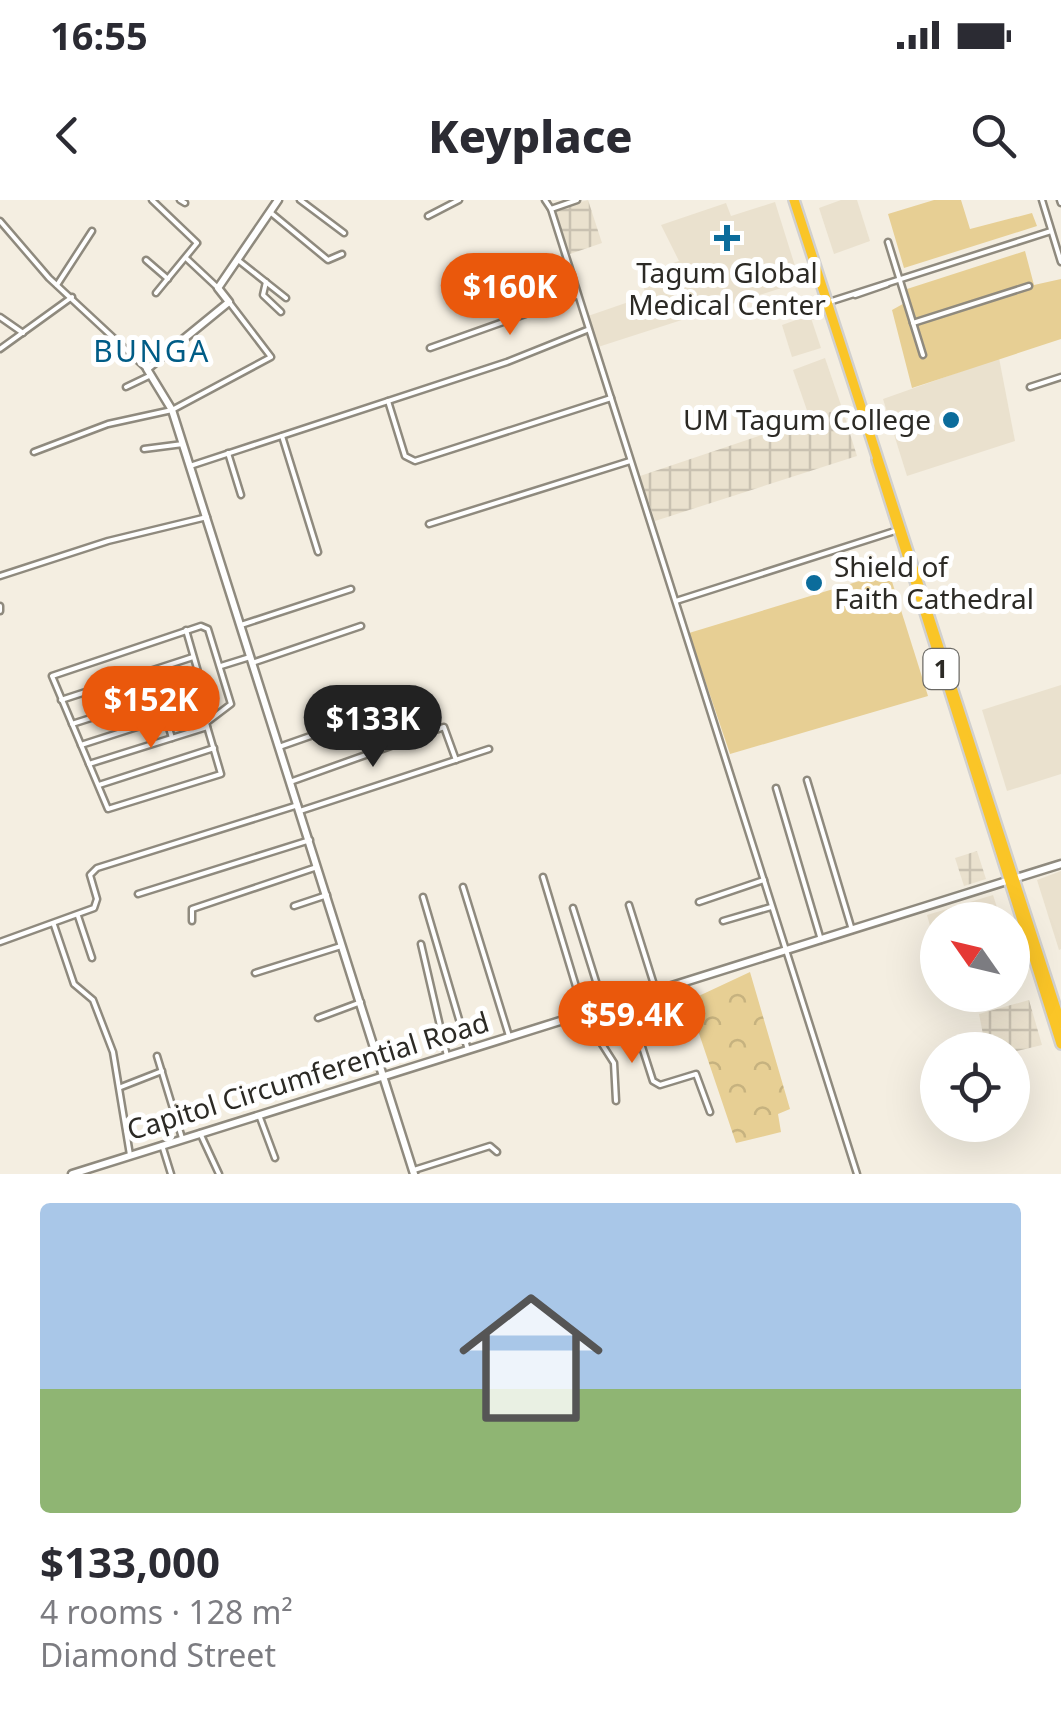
<!DOCTYPE html>
<html lang="en">
<head>
<meta charset="utf-8">
<style>
  :root { --surface:#fff; --page:#f7f7f7; --text:#2b2b33; --muted:#7c7c81; --accent:#ea580c }
  body { margin:0; font-family:"Noto Sans",sans-serif; background:var(--page); color:var(--text); height:100vh; display:flex; flex-direction:column; font-size:38px; white-space:nowrap }
  * { box-sizing:border-box; margin:0 }
  p { font-size:32px; color:var(--muted) }
  .icon { flex:none; width:55px; height:55px; fill:none; stroke:currentColor; stroke-width:2; stroke-linecap:round; stroke-linejoin:round }
  .map { position:relative; height:974px; overflow:hidden }
  .details { display:flex; flex-direction:column; background:var(--surface); flex:1 }
  .details>* { flex:none }
  .needle { width:65px; rotate:304deg }
  .controls { position:absolute; left:920px; top:702px; display:grid; gap:20px }
  .controls a { display:grid; place-items:center; width:110px; height:110px; border-radius:50%; background:var(--surface); box-shadow:0 10px 40px #0002; font-size:50px }
  .price { position:absolute; translate:-50% -85px; padding:0 22px; border-radius:35px; background:var(--accent); color:#fff; font-size:32px; line-height:65px; filter:drop-shadow(0 2px 5px #0008) }
  .price::after { content:''; position:absolute; left:50%; top:60px; width:30px; height:22px; margin-left:-15px; background:inherit; clip-path:polygon(0 0,100% 0,50% 100%) }
  .price.on { background:#222; color:#fff }
  ul { padding:0; list-style:none }
  li { display:grid; align-content:center; gap:20px; height:530px; padding:0 40px }
  li span { display:grid; place-items:center; height:310px; border-radius:10px; color:#555 }
  li>.icon { margin-inline-start:auto }
  span .icon { width:180px; height:180px; fill:#fffc; stroke-width:1 }
  li b { font-size:42px }
  .status { display:flex; justify-content:space-between; align-items:center; height:70px; padding:0 50px; background:var(--surface); direction:ltr }
  .status svg { height:28px; fill:currentColor }
  header { display:flex; justify-content:space-between; align-items:center; height:130px; padding:0 40px; background:var(--surface); font-size:45px; font-weight:800 }
  .map>svg:first-child { display:block }
  .built { fill:#eae1ce }
  .industrial { fill:url(#industrial-grid) }
  .grass { fill:#e7cf94 }
  .forest { fill:url(#forest-crowns) }
  .lines { fill:none; stroke-linecap:round; stroke-linejoin:round }
  .street-casing { stroke:#8f8a7e; stroke-width:9 }
  .secondary-casing { stroke:#8f8a7e; stroke-width:11 }
  .highway-casing { stroke:#d1d0cf; stroke-width:14 }
  .street { stroke:#fff; stroke-width:4 }
  .secondary { stroke:#fff; stroke-width:6 }
  .highway { stroke:#fac527; stroke-width:9 }
  .poi-dot { fill:#0b6c9b; stroke:#fff; stroke-width:4 }
  .labels { text-anchor:middle; stroke-width:10; stroke-linejoin:round; paint-order:stroke }
  .shield { fill:#fff; stroke:#6b6a66; stroke-width:2.5 }
  .shield-label { font-size:25px; font-weight:bold; fill:#2c2a25 }
  .poi-label { font-size:28px; fill:#2c2a25; stroke:#fff }
  .street-label { font-size:28px; fill:#2c2a25; stroke:#fff }
  .neighbourhood-label { font-size:30px; letter-spacing:2.5px; fill:#005c86; stroke:#fff }
</style>
</head>
<body>
<div class="status"><b>16:55</b><svg viewBox="0 0 49 12"><path d="M0 12V9h3v3zM5 12V6h3v6zM10 12V3h3v9zM15 12V0h3v12zM26 1h20v11H26zM47 4h2v5h-2z"/></svg></div>
<header><svg class="icon" aria-label="back" viewBox="0 0 24 24"><path d="M15 5l-7 7 7 7"/></svg>Keyplace<svg class="icon" aria-label="search" viewBox="0 0 24 24"><circle cx="10" cy="10" r="6"/><path d="M15 15l6 6"/></svg></header>
<div class="map">
<svg width="1061" height="974" viewBox="0 0 1061 974">
  <defs>
    <pattern id="industrial-grid" width="8" height="8" patternUnits="userSpaceOnUse" patternTransform="scale(2.5)"><rect width="8" height="8" fill="#eae1ce"/><path d="M0 4h8M4 0v8" fill="none" stroke="#c9c1b1"/></pattern>
    <pattern id="forest-crowns" width="20" height="18" patternUnits="userSpaceOnUse" patternTransform="scale(2.5)"><rect width="20" height="18" fill="#e7cf94"/><path d="M2 6a3 3 0 1 1 6 0M12 15a3 3 0 1 1 6 0" fill="none" stroke="#c6b27f"/></pattern>
  </defs>
  <rect width="100%" height="100%" fill="#f4eee1"/>
  <!-- built -->
  <g class="built">
    <polygon points="841,0 857,0 870,41 834,54 819,8"/>
    <polygon points="775,2 800,82 598,147 588,116 646,96 640,74 679,61 661,25 726,3 731,16"/>
    <polygon points="810,115 821,148 792,157 782,125"/>
    <polygon points="825,158 842,208 810,219 793,170"/>
    <polygon points="999,158 1015,241 907,276 883,199"/>
    <polygon points="1061,485 1061,574 1007,591 982,510"/>
    <polygon points="1061,671 1061,749 1059,750 1037,680"/>
    <polygon points="993,695 1001,720 938,720 937,751 927,715"/>
    <polygon points="415,837 421,854 385,866 380,849"/>
  </g>
  <!-- industrial -->
  <g class="industrial">
    <polygon points="588,0 602,43 570,54 555,9"/>
    <polygon points="842,208 857,256 655,321 640,276"/>
    <polygon points="977,651 986,679 964,686 955,658"/>
    <polygon points="1029,800 1042,845 1013,852 986,850 979,814"/>
  </g>
  <!-- grass -->
  <g class="grass">
    <polygon points="934,0 961,0 970,29 1032,13 1037,26 904,68 888,14"/>
    <polygon points="1025,51 1034,85 1061,79 1061,139 912,188 892,110 910,100 907,89"/>
    <polygon points="889,372 928,496 730,554 689,433"/>
  </g>
  <!-- forest -->
  <polygon class="forest" points="750,772 790,909 778,914 781,932 736,943 688,801"/>
  <g class="lines">
    <defs>
      <g id="street">
        <polyline points="152,0 197,43 156,93"/>
        <polyline points="180,0 185,3"/>
        <polyline points="300,0 344,33"/>
        <polyline points="545,0 551,9"/>
        <polyline points="577,0 551,9 857,974"/>
        <polyline points="1042,0 1061,62"/>
        <polyline points="1060,0 1061,3"/>
        <polyline points="270,12 328,60 342,54"/>
        <polyline points="428,16 459,0"/>
        <polyline points="0,21 49,78 147,169"/>
        <polyline points="888,42 923,155"/>
        <polyline points="186,58 218,88"/>
        <polyline points="146,60 168,79"/>
        <polyline points="238,60 286,98"/>
        <polyline points="266,82 263,95 281,112"/>
        <polyline points="57,85 92,31"/>
        <polyline points="855,95 887,84"/>
        <polyline points="829,102 1051,31"/>
        <polyline points="0,117 23,133"/>
        <polyline points="913,123 1029,86"/>
        <polyline points="430,148 576,96"/>
        <polyline points="0,149 72,97"/>
        <polyline points="126,187 149,176"/>
        <polyline points="1030,187 1061,177"/>
        <polyline points="388,201 405,256 415,261 611,198"/>
        <polyline points="282,236 318,352"/>
        <polyline points="144,249 183,244"/>
        <polyline points="34,252 108,224 172,210 271,157 229,102"/>
        <polyline points="228,253 241,295"/>
        <polyline points="190,266 507,162 587,130"/>
        <polyline points="429,324 630,261"/>
        <polyline points="0,376 108,341 207,317"/>
        <polyline points="676,401 898,330"/>
        <polyline points="0,406 0,411"/>
        <polyline points="241,425 351,389"/>
        <polygon points="201,426 208,429 231,504 206,523 221,574 108,609 52,476"/>
        <polyline points="186,430 211,517"/>
        <polyline points="252,463 361,426"/>
        <polyline points="221,466 250,457"/>
        <polyline points="159,495 172,538"/>
        <polyline points="61,500 193,457"/>
        <polyline points="72,524 201,483"/>
        <polyline points="81,545 165,518"/>
        <polyline points="279,547 396,506"/>
        <polyline points="89,564 207,527"/>
        <polyline points="807,580 852,730"/>
        <polyline points="290,582 444,527 456,560"/>
        <polyline points="99,585 214,548"/>
        <polyline points="776,588 821,740"/>
        <polyline points="300,611 489,549"/>
        <polyline points="543,677 584,813 600,841"/>
        <polyline points="463,687 509,836"/>
        <polyline points="138,694 310,640"/>
        <polyline points="423,697 468,850"/>
        <polyline points="699,702 764,680"/>
        <polyline points="629,705 656,791"/>
        <polyline points="294,706 327,695"/>
        <polyline points="573,708 604,807"/>
        <polyline points="78,716 92,758"/>
        <polyline points="192,721 192,709 317,667"/>
        <polyline points="723,721 771,707"/>
        <polyline points="54,725 74,784 93,800 113,852 130,955"/>
        <polyline points="0,742 94,708 97,699 90,675 97,668 298,605"/>
        <polyline points="421,744 447,856"/>
        <polyline points="255,773 341,746"/>
        <polyline points="627,800 653,881 660,885 696,874 710,912"/>
        <polyline points="318,818 361,802"/>
        <polyline points="157,856 182,938"/>
        <polyline points="121,887 162,871"/>
        <polyline points="616,901 614,863 600,841 635,825"/>
        <polyline points="259,915 275,958"/>
        <polyline points="200,933 219,974"/>
        <polyline points="162,945 171,974"/>
        <polyline points="414,970 490,946 497,952"/>
      </g>
      <g id="secondary">
        <polyline points="278,0 218,88 229,102 147,169 172,210 414,974"/>
        <polyline points="72,974 1061,664"/>
      </g>
      <g id="highway">
        <polyline points="794,0 1061,824"/>
        <polyline points="877,260 1061,844"/>
      </g>
    </defs>
    <!-- street casing -->
    <use href="#street" class="street-casing"/>
    <!-- secondary casing -->
    <use href="#secondary" class="secondary-casing"/>
    <!-- highway casing -->
    <use href="#highway" class="highway-casing"/>
    <!-- street -->
    <use href="#street" class="street"/>
    <!-- secondary -->
    <use href="#secondary" class="secondary"/>
    <!-- highway -->
    <use href="#highway" class="highway"/>
  </g>
  <!-- markers -->
  <g class="poi-dot">
    <path d="M722 23h10v10h10v10h-10v10h-10v-10h-10v-10h10z"/>
    <circle cx="951" cy="220" r="10"/>
    <circle cx="814" cy="383" r="10"/>
  </g>
  <g class="labels">
    <!-- shield labels -->
    <rect class="shield" x="923.5" y="449" width="35" height="40" rx="8"/>
    <g class="shield-label">
      <text x="941" y="478">1</text>
    </g>
    <!-- poi labels -->
    <g class="poi-label">
      <text x="727" y="83">Tagum Global<tspan x="727" dy="32">Medical Center</tspan></text>
      <text x="931" y="230" text-anchor="end">UM Tagum College</text>
      <text x="834" y="377" text-anchor="start">Shield of<tspan x="834" dy="32">Faith Cathedral</tspan></text>
    </g>
    <!-- street labels -->
    <g class="street-label">
      <text transform="translate(308 876) rotate(-17)" y="10">Capitol Circumferential Road</text>
    </g>
    <!-- neighbourhood labels -->
    <g class="neighbourhood-label">
      <text x="152" y="162">BUNGA</text>
    </g>
  </g>
</svg>
<div class="controls">
<a><svg class="needle" viewBox="-14 -14 28 28"><path d="M0-13l5 13h-10z" fill="#e53935"/><path d="M0 13l5-13h-10z" fill="#7c7c81"/></svg></a>
<a><svg class="icon" aria-label="locate" viewBox="0 0 24 24"><circle cx="12" cy="12" r="6"/><path d="M12 2v4M12 18v4M2 12h4M18 12h4"/></svg></a>
</div>
<b class="price" style="left:510px;top:138px">$160K</b>
<b class="price" style="left:151px;top:551px">$152K</b>
<b class="price on" style="left:373px;top:570px">$133K</b>
<b class="price" style="left:632px;top:866px">$59.4K</b>
</div>
<section class="details">
<ul>
<li><span style="background:linear-gradient(#a9c7e8 60%,#8fb573 0)"><svg class="icon" aria-label="home" viewBox="0 0 24 24"><path d="M3 11l9-7 9 7M6 9v11h12V9"/></svg></span><div><b>$133,000</b><p>4 rooms · 128 m²</p><p>Diamond Street</p></div></li>
</ul>
</section>
</body>
</html>
